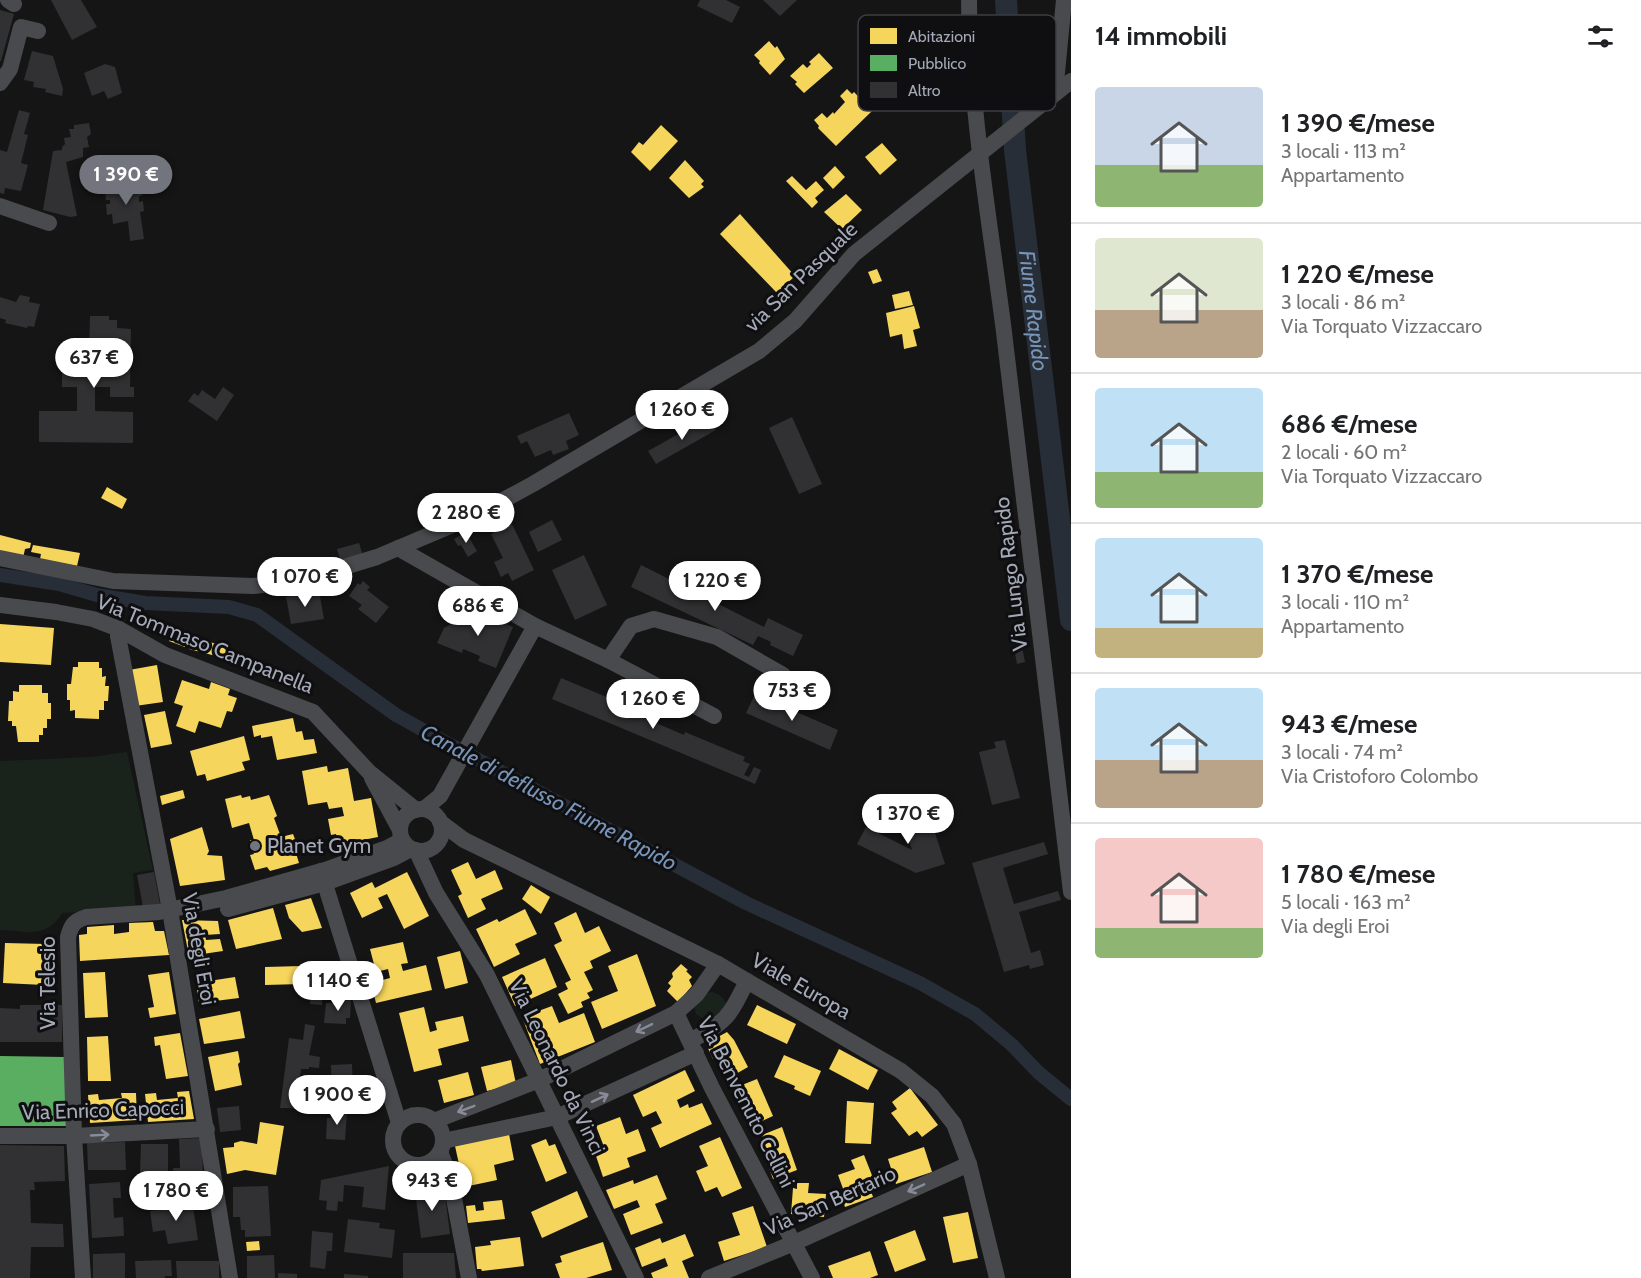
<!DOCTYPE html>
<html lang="it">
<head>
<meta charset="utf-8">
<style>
  :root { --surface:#fff; --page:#f6f6f6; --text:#202124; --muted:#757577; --line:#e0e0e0; --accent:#72757e }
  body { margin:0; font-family:Cabin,sans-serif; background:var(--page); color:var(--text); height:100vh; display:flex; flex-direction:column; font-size:22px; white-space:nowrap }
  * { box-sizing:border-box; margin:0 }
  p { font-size:20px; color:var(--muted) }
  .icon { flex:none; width:33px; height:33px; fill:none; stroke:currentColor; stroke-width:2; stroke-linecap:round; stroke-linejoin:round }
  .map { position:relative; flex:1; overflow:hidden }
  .details { display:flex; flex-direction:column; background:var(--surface); width:570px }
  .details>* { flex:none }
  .price { position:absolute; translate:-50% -51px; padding:0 14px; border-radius:21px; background:#fff; color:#222; font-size:20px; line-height:39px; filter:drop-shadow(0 2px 3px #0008) }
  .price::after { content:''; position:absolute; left:50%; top:36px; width:18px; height:14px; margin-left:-9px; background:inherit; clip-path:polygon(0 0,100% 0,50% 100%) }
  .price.active { background:var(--accent); color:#fff }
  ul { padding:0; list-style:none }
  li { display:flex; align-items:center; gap:18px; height:150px; padding:0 24px }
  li+li { border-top:2px solid var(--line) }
  li span { display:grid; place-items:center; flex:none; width:168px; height:120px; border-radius:6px; color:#555 }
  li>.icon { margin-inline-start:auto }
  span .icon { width:72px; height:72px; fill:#fffc; stroke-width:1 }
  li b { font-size:26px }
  h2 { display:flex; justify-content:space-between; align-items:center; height:72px; padding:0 24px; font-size:26px }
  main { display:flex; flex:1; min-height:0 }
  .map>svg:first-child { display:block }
  .green { fill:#1a221c }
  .homes { fill:#f6d55c }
  .public { fill:#5aae61 }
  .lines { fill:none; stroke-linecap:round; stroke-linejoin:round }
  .canal { stroke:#272e38; stroke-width:14 }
  .river { stroke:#272e38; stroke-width:22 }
  .building { fill:#313133 }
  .minor { stroke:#484a4e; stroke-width:16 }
  .oneway { stroke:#888c98 }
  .poi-dot { fill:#72757e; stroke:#0f0f11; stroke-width:2 }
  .labels { text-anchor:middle; stroke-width:6; stroke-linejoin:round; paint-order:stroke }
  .street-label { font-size:21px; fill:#a4a9b7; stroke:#0f0f11 }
  .poi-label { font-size:21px; fill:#a4a9b7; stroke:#0f0f11; text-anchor:start }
  .water-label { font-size:22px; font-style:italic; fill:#7894b6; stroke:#0f0f11 }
  .key { fill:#0f0f11; stroke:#3c3d43; stroke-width:1.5 }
  .key-label { font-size:16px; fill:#a4a9b7 }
</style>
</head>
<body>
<main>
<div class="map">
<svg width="1071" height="1278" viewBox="0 0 1071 1278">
  <rect width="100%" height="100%" fill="#151515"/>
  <!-- green -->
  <g class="green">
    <path d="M127 752 153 870 133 873 136 910 62 913C47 939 26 931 0 930V761L91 757Z"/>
    <path d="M712 992C724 995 726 1001 727 1012L707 1022 696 1014 694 1006 706 993Z"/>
  </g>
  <!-- homes -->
  <g class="homes">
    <polygon points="769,41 775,48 777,46 785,59 770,75 759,63 760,61 754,55"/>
    <polygon points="819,53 833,68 804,93 795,84 797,82 790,76 803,64 807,68 811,64 809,62"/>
    <polygon points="847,89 852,94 854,92 872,111 836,146 818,128 819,126 814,120 822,113 827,118 833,112 834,114 845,102 840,96"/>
    <polygon points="661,125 678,141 650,171 631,152 639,142 643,145"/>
    <polygon points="882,143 897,160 880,175 865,157"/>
    <polygon points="685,160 704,181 701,184 704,187 689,198 669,178"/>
    <polygon points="835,166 845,177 833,189 823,178"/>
    <polygon points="792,176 806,190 816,181 824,190 815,198 818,202 812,208 786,181"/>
    <polygon points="846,194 862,210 842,229 824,212"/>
    <polygon points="740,214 795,276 777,293 720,234"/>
    <polygon points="877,269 882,281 873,284 868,272"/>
    <polygon points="909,291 913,305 895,309 892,295"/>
    <polygon points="914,306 920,328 913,330 917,346 904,349 902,334 890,337 886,313"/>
    <polygon points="107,487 127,499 122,509 101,498"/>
    <polygon points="0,535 31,543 30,548 25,549 23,558 0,551"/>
    <polygon points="33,545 80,553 77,566 40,559 41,554 31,552"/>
    <polygon points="0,624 54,628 51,665 0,662"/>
    <polygon points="173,629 190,635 185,647 169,641"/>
    <polygon points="194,636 243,654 239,662 189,649"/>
    <polygon points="78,662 99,662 99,668 102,668 102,677 106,676 105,686 109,686 108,701 104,701 104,710 99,710 99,719 75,718 75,710 70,711 70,700 67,700 67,684 71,684 73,667 78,667"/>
    <polygon points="157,665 163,702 135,706 129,670"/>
    <polygon points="182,680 209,689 211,682 230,689 228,695 237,698 232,712 227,711 221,728 199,721 195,733 176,726 183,706 174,703"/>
    <polygon points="19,685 42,685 42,693 48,693 48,703 51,703 51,719 47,719 47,728 43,728 43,735 39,735 39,742 18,742 16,726 12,726 12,721 8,721 9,701 13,701 13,691 19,692"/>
    <polygon points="165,711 172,744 151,748 144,715"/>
    <polygon points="293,718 296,732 302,731 304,740 314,739 317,753 277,760 272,736 261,738 261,735 254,737 252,726"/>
    <polygon points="244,736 250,760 242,762 245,770 207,781 205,774 197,776 190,751"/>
    <polygon points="327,766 328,772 348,768 354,801 371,798 378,837 338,845 336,834 331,835 328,819 344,816 342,807 329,809 327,802 308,805 302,771"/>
    <polygon points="183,790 185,798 162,805 160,796"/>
    <polygon points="241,795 242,798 250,796 251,800 269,795 277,816 274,818 281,837 293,834 298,847 295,850 299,863 270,871 267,867 255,870 250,855 254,854 250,840 254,840 249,823 232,828 225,799"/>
    <polygon points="202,827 209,851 207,855 222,856 225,880 180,886 170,839"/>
    <polygon points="468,862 476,879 495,870 503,889 481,899 486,909 468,918 458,896 462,894 451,870"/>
    <polygon points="407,872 429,916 404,929 387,894 378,898 383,908 362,918 350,893 372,882 375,888"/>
    <polygon points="531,885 550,897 541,914 522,899"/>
    <polygon points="311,898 322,928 302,932 289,918 285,905"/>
    <polygon points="273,908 282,939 236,949 228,920"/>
    <polygon points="525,909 537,934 515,944 520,954 494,967 476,929 497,919 499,922"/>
    <polygon points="576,912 585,933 599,926 611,951 590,961 593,968 584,972 593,990 587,993 590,998 581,1002 583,1007 568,1014 558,994 568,989 565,983 571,980 554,945 562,941 554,923"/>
    <polygon points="182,920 218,921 220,934 205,935 206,940 220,939 223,951 189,956"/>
    <polygon points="153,922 155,931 164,931 169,955 80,961 79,935 87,934 87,927 114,925 114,934 129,932 129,923"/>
    <polygon points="403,942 408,963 401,964 403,971 426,965 432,990 376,1003 371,983 390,978 388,969 376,972 370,949"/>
    <polygon points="5,943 46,944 44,985 3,983"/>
    <polygon points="460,951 468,983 445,989 437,957"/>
    <polygon points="637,954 656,1006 602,1029 591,1002 618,991 608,966"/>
    <polygon points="545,958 557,987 515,1006 502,977"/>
    <polygon points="681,964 688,970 686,971 692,977 689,980 692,986 678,1002 667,991 671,986 668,983 673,977 672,973"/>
    <polygon points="302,966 302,984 265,985 265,967"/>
    <polygon points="105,972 108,1017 85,1018 83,973"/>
    <polygon points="169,972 176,1014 150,1018 148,1008 154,1007 148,975"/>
    <polygon points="235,977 239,998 199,1003 196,983"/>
    <polygon points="757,1005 796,1024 787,1044 747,1025"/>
    <polygon points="552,1006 559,1023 584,1013 595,1042 540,1064 522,1017"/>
    <polygon points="424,1007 430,1032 437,1030 435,1022 463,1016 469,1041 438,1049 442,1065 414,1072 399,1013"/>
    <polygon points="240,1011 245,1038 204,1044 199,1019"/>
    <polygon points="727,1032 734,1040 748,1067 727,1079 717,1066 719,1064 715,1057 713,1059 707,1046 707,1043"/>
    <polygon points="180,1033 188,1076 166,1079 160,1045 155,1046 154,1037"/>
    <polygon points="108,1036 111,1081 88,1081 87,1037"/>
    <polygon points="839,1049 878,1070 868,1090 829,1069"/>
    <polygon points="238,1051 240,1062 238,1064 242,1085 215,1091 208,1057"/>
    <polygon points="784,1055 821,1071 810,1096 794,1089 795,1086 774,1077"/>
    <polygon points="511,1060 516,1084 487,1091 481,1067"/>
    <polygon points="685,1070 695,1091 677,1100 680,1108 688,1104 689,1108 702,1103 712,1124 660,1148 651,1128 662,1123 656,1111 643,1117 633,1095"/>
    <polygon points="468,1072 474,1095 444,1103 438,1080"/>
    <polygon points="757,1079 773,1116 749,1127 732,1089"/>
    <polygon points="910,1088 938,1125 922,1137 917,1131 909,1136 891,1113 897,1109 892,1102"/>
    <polygon points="189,1091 194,1119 148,1122 145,1094 156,1093 157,1100 178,1098 177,1092"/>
    <polygon points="121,1093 136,1093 137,1120 90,1123 88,1095 98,1094 99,1100 122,1098"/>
    <polygon points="847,1101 874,1103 871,1144 845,1143"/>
    <polygon points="620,1117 626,1134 638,1129 646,1151 627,1158 630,1167 603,1177 596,1156 606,1152 596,1126"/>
    <polygon points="260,1122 284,1126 276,1175 245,1170 227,1174 223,1148 234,1147 234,1143 241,1141 257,1144"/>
    <polygon points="782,1127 797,1170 773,1179 760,1142 764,1140 762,1135"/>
    <polygon points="509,1134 514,1160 494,1165 497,1180 464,1187 455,1146"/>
    <polygon points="720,1137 742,1188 722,1197 717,1187 705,1192 696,1171 708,1166 699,1146"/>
    <polygon points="546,1139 549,1146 555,1144 567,1173 546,1182 531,1145"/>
    <polygon points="924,1147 932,1172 896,1184 888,1159"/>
    <polygon points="864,1155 875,1183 869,1185 873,1197 845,1207 841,1196 845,1194 838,1175 855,1169 851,1160"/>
    <polygon points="657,1175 667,1199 655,1204 663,1223 631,1235 623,1214 640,1207 637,1200 614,1209 606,1190 633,1180 634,1184"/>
    <polygon points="797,1183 809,1183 808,1193 826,1194 824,1217 791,1214 793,1188 797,1189"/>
    <polygon points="577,1191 588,1217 542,1238 531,1212"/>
    <polygon points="502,1200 505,1219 468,1223 466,1206 475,1205 476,1211 484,1210 483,1202"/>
    <polygon points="753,1206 767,1247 724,1261 718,1242 740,1235 732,1213"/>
    <polygon points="968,1212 978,1258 953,1263 943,1217"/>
    <polygon points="915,1230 926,1260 895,1272 884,1242"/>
    <polygon points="685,1234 694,1256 682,1261 689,1278 653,1278 651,1273 668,1266 665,1258 642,1267 635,1248 660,1238 662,1243"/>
    <polygon points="520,1237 524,1266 482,1271 481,1269 477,1269 475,1247 491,1245 490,1241"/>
    <polygon points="259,1241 260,1250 247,1251 246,1242"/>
    <polygon points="603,1242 612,1270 586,1278 560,1278 555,1264 562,1262 560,1256"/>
    <polygon points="870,1251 878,1275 870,1278 833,1278 828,1266"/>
  </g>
  <!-- public -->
  <polygon class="public" points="0,1056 65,1057 67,1126 0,1126"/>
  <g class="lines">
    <!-- canal -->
    <polyline class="canal" points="0,575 59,584 97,595 145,603 229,607 257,615 396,715 432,735 746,903 920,983 975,1014 1012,1045 1039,1073 1071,1099"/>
    <!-- river -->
    <path class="river" id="s1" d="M1006 0 1015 150 1071 620"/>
  </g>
  <!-- building -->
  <g class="building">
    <polygon points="51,0 81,0 97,27 72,40"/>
    <polygon points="700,0 726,0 740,7 732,23 697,6"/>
    <polygon points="763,0 797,0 780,16"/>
    <polygon points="0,10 14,14 1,61 0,61"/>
    <polygon points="32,51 53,56 63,89 62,96 45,92 46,89 33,87 34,82 24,80"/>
    <polygon points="105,64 115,67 122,93 108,99 104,91 92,96 84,73"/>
    <polygon points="19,110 30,113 24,134 28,135 21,163 28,165 21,191 5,188 4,194 0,193 0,150 7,152"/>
    <polygon points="89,123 91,134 87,137 89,147 83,148 83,157 66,162 77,216 70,217 43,210 53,151 62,150 62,147 65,144 64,138 71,137 69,129 74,129 74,125"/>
    <polygon points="137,178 137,185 141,185 142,196 139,196 139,202 143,201 144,211 140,212 144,239 130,241 128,221 113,224 112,214 107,215 106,204 110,204 110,200 106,200 105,190 109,190 108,182"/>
    <polygon points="20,295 30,297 29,302 40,304 34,327 28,326 27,328 14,325 5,323 6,320 0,318 0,297 16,302"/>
    <polygon points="90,316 109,316 109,320 117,320 117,328 131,329 130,387 134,387 134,397 110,397 110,387 95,387 95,411 133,412 133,443 39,442 39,411 77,411 77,387 62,387 62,348 89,349"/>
    <polygon points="223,387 234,395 217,421 188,401 194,393 198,396 202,390 215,399"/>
    <polygon points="569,413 579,435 566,441 569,449 553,455 551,450 535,457 527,441 521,444 517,436"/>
    <polygon points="709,417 716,430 656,464 648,451"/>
    <polygon points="792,417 822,484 799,494 769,428"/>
    <polygon points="552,520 562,540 538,552 529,532"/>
    <polygon points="512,524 534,570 512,581 508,573 501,577 494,562 503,558 491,534"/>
    <polygon points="466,532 477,551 468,557 461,545 458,546 454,539"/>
    <polygon points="359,543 363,556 341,562 337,549"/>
    <polygon points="584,555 607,605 575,620 552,570"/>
    <polygon points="641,565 764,627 768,618 803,635 793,656 770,645 771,642 758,636 753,645 631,587"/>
    <polygon points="363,581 370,587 367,590 389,607 376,623 358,609 362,605 349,596 358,583 360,585"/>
    <polygon points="319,591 324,619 291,624 286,597"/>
    <polygon points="474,611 513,627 496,668 478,661 480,656 463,649 462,653 437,643 444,628"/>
    <polygon points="1022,647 1025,662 1017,664 1014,648"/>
    <polygon points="561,678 609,698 607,702 684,735 685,732 745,757 743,761 750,764 744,775 749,777 754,767 761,770 755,784 552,699"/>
    <polygon points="755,694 838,730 830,750 746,713"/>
    <polygon points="1005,740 1020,798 992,805 979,752 996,748 994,742"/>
    <polygon points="928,811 945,864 916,873 857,844 866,827 912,850 902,819"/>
    <polygon points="1044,842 1048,854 1003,868 1014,904 1058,891 1061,900 1019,912 1031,953 1040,950 1044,965 1030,969 1029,965 1004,972 972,863"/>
    <polygon points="154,872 160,904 143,907 137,875"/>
    <polygon points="312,970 334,972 333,983 323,982 322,1005 310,1004"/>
    <polygon points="336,998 351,1000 350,1018 346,1018 346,1024 324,1023 326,1003 335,1003"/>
    <polygon points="20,1005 62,1005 62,1042 0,1042 0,1008 20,1009"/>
    <polygon points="305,1024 315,1026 309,1055 320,1057 319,1068 309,1067 309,1069 301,1069 296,1108 280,1108 289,1038 303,1040"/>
    <polygon points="352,1064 353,1093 332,1094 331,1065"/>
    <polygon points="239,1106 241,1130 220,1132 217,1108"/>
    <polygon points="332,1112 347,1113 345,1140 326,1139 327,1118 331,1118"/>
    <polygon points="202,1138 203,1183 176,1184 177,1192 168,1192 168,1183 174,1183 173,1168 180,1168 179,1139"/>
    <polygon points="125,1142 126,1170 88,1170 87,1143"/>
    <polygon points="141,1144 168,1144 168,1174 140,1174"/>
    <polygon points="0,1145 64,1146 65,1181 34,1182 35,1190 30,1190 31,1223 63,1224 64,1247 31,1247 30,1278 0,1278"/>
    <polygon points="389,1166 385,1210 362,1207 364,1187 344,1185 343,1202 338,1201 337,1211 326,1210 327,1201 319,1200 321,1180"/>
    <polygon points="120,1182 121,1198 113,1198 114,1218 123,1217 124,1236 92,1238 89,1184"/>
    <polygon points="268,1186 271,1236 245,1237 245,1230 241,1230 240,1217 233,1217 233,1187"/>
    <polygon points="444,1187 450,1234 421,1238 415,1191"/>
    <polygon points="192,1200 198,1240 168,1244 165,1230 153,1232 150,1211 167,1209 166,1204"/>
    <polygon points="348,1219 380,1223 379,1228 395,1230 392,1258 344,1252"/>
    <polygon points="312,1231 333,1233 332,1251 327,1251 325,1269 310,1267"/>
    <polygon points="125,1253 125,1278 93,1278 93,1254"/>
    <polygon points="403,1253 454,1253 456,1278 403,1278"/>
    <polygon points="274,1255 275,1278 247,1278 247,1256"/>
    <polygon points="171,1260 172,1276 165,1276 165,1278 136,1278 135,1261"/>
    <polygon points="176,1261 219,1261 219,1278 177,1278"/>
    <polygon points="278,1273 297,1274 297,1278 278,1278"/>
    <polygon points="344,1274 368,1276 368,1278 344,1278"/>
  </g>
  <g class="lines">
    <!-- minor -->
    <g class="minor">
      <polyline points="8,0 14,4"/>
      <path d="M969 0C970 109 989 217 1003 324 1026 513 1050 702 1071 892"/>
      <polyline points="0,83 10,69 21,27 38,31"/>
      <polyline points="1055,93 1064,0"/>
      <polyline points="0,206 49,223"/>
      <polyline points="398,548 535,626 608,660 714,716"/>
      <polyline points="0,558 113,581 253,586 298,581 377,557 474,516 533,484 759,351 795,321 854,254 1071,81"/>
      <polyline points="0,605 56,612 93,619 119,629 165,655 313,712 369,772 416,810"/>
      <polyline points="119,629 118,636 170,910 230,1278"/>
      <polyline points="608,660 631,626 654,619 717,637 783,675"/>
      <polyline points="372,778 400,830"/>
      <polyline points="424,809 440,796 535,626"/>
      <circle cx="421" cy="830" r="21"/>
      <polyline points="440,822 464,840 718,964 901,1071 932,1096 954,1124 969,1164 997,1278"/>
      <polyline points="416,850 436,893 487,975 636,1278"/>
      <polyline points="321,871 399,1123"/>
      <polyline points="228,909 325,883 394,858 411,849"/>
      <polyline points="676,1013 712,1088 812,1278"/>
      <path d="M690 1041C727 1021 728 1019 747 981"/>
      <circle cx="418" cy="1140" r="25"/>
      <polyline points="434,1121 539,1080 676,1013 697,994 718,964"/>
      <polyline points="0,1136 74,1136 207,1129"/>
      <polyline points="443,1141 557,1117 696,1053"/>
      <polyline points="440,1152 450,1177 469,1278"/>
      <path d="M83 1278 74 1136 68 937C71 925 74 921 86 917L159 912 226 898 325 870 387 848 402 840"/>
      <polyline points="709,1278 794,1243 969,1164"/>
    </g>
  </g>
  <!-- one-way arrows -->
  <defs><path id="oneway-shaft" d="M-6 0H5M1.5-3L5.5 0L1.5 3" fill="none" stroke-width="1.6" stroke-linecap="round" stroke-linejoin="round" transform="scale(1.5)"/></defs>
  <g class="oneway">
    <use href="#oneway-shaft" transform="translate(644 1028) rotate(154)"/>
    <use href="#oneway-shaft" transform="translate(600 1098) rotate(-25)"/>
    <use href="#oneway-shaft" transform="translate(466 1109) rotate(159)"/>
    <use href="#oneway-shaft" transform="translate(100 1135) rotate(-3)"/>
    <use href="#oneway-shaft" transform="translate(916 1188) rotate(156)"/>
  </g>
  <!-- markers -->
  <circle class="poi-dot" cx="255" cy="846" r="6"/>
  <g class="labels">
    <!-- street labels -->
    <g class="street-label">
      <text transform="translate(801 277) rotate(-44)" y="7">via San Pasquale</text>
      <text transform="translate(1011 574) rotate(-97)" y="7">Via Lungo Rapido</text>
      <text transform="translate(205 644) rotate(22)" y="7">Via Tommaso Campanella</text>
      <text transform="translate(199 949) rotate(80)" y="7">Via degli Eroi</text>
      <text transform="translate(48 983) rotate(-90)" y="7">Via Telesio</text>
      <text transform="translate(801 986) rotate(30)" y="7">Viale Europa</text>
      <text transform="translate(557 1067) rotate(64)" y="7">Via Leonardo da Vinci</text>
      <text transform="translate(746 1102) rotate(63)" y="7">Via Benvenuto Cellini</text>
      <text transform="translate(103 1110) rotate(-2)" y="7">Via Enrico Capocci</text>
      <text transform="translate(830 1201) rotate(-24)" y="7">Via San Bertario</text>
    </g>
    <!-- poi labels -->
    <g class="poi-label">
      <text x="267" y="853">Planet Gym</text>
    </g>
    <!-- water labels -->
    <g class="water-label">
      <text dy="8" stroke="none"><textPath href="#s1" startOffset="312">Fiume Rapido</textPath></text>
      <text transform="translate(549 797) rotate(28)" y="8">Canale di deflusso Fiume Rapido</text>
    </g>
  </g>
  <!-- legend -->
  <rect x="858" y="15" width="198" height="96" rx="9" class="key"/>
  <rect x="870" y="28" width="27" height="16" fill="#f6d55c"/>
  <rect x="870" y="55" width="27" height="16" fill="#5aae61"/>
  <rect x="870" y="82" width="27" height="16" fill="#313133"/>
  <g class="key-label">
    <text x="908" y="42">Abitazioni</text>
    <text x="908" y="69">Pubblico</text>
    <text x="908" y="96">Altro</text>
  </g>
</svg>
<b class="price active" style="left:126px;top:206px">1 390 €</b>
<b class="price" style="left:94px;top:389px">637 €</b>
<b class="price" style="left:682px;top:441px">1 260 €</b>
<b class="price" style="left:466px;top:544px">2 280 €</b>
<b class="price" style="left:305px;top:608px">1 070 €</b>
<b class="price" style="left:715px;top:612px">1 220 €</b>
<b class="price" style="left:478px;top:637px">686 €</b>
<b class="price" style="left:792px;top:722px">753 €</b>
<b class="price" style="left:653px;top:730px">1 260 €</b>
<b class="price" style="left:908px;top:845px">1 370 €</b>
<b class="price" style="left:338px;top:1012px">1 140 €</b>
<b class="price" style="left:337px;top:1126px">1 900 €</b>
<b class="price" style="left:432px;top:1212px">943 €</b>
<b class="price" style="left:176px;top:1222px">1 780 €</b>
</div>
<section class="details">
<h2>14 immobili<svg class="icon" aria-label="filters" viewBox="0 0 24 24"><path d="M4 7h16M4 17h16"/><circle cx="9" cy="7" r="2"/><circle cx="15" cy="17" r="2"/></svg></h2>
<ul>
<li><span style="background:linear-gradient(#c9d6e8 65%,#8fb573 0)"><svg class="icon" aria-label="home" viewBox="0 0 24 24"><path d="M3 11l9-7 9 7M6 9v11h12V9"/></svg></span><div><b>1 390 €/mese</b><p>3 locali · 113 m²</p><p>Appartamento</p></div></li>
<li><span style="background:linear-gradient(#dfe7d0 60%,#b9a48a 0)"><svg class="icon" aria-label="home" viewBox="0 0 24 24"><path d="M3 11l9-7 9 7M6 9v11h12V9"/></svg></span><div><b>1 220 €/mese</b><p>3 locali · 86 m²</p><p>Via Torquato Vizzaccaro</p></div></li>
<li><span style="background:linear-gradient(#bfe0f5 70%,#8fb573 0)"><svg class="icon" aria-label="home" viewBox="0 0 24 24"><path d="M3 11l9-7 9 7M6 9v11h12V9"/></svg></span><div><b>686 €/mese</b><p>2 locali · 60 m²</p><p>Via Torquato Vizzaccaro</p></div></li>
<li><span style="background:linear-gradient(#bfe0f5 75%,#c2b280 0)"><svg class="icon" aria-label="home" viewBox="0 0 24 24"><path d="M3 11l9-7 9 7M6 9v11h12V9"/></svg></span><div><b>1 370 €/mese</b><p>3 locali · 110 m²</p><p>Appartamento</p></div></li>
<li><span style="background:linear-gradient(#bfe0f5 60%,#b9a48a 0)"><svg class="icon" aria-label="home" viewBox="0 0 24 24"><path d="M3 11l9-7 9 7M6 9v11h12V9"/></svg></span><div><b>943 €/mese</b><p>3 locali · 74 m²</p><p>Via Cristoforo Colombo</p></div></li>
<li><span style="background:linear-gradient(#f6c9c9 75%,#8fb573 0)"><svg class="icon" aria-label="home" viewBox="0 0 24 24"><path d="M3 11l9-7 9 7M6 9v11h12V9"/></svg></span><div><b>1 780 €/mese</b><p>5 locali · 163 m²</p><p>Via degli Eroi</p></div></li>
</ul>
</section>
</main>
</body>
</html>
